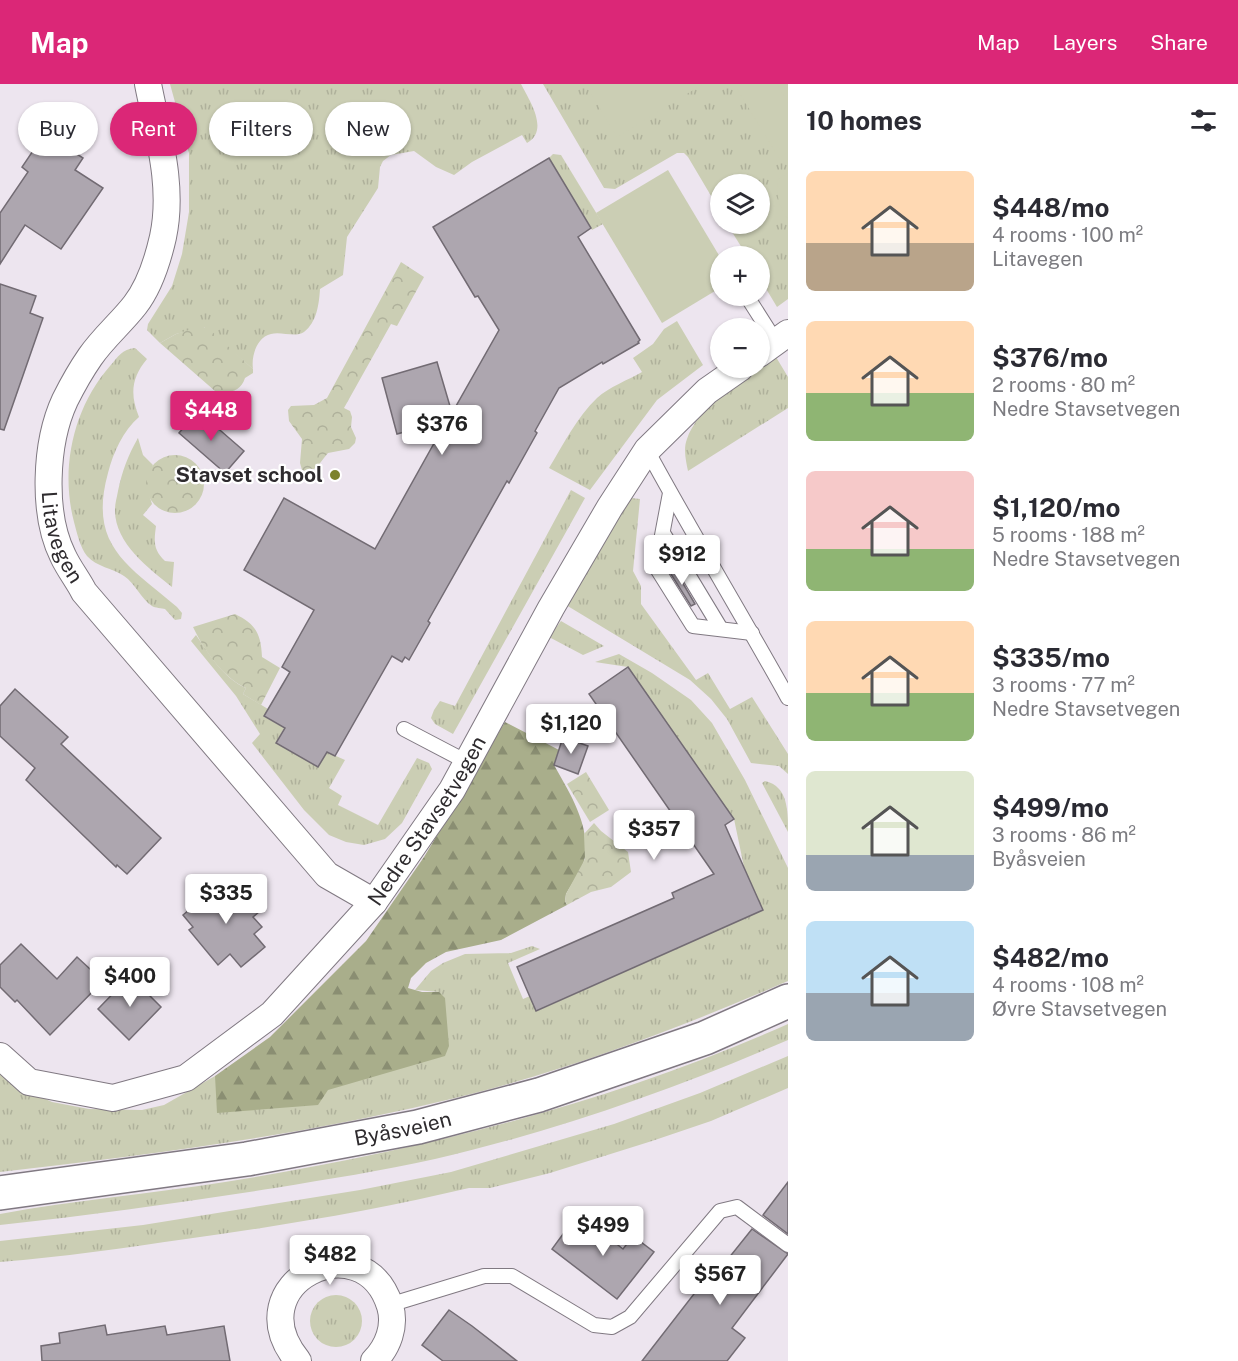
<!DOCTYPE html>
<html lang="en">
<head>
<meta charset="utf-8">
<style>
  :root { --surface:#fff; --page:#f2f2f3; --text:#2b2b33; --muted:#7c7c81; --accent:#db2777 }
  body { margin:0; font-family:"Public Sans",sans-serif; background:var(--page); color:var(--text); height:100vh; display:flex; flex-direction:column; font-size:22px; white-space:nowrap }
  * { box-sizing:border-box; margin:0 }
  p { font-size:20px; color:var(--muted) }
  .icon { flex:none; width:33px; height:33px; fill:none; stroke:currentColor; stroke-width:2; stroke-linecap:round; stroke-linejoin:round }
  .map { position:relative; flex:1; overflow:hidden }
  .side { display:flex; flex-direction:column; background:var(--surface); width:450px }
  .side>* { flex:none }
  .top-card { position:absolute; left:18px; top:18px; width:570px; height:54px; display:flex; gap:12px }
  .controls { position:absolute; left:710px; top:90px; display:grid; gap:12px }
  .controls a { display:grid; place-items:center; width:60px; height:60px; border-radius:50%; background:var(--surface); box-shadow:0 2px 4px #0004; font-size:30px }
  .price { position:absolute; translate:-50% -51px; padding:0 14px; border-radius:6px; background:#fff; color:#222; font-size:20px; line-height:39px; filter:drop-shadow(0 2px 3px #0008) }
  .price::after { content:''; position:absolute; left:50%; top:36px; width:18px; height:14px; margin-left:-9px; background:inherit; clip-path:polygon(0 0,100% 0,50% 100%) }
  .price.current { background:var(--accent); color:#fff }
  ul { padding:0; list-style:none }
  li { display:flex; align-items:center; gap:18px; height:150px; padding:0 18px }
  li span { display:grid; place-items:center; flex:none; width:168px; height:120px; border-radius:9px; color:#555 }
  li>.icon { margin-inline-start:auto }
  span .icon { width:72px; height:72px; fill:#fffc; stroke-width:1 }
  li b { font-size:26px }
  h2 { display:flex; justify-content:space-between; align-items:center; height:72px; padding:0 18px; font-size:26px }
  .pill { padding:0 21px; border-radius:27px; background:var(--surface); box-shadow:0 2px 4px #0004; font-size:21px; line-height:54px }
  .pill.current { background:var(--accent); color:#fff }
  header { display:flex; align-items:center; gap:36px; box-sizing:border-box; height:84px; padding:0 30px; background:var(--accent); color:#fff }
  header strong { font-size:28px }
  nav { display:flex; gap:33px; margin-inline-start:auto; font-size:21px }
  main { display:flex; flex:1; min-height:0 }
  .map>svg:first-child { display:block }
  .grass { fill:url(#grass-tufts) }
  .forest { fill:url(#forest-firs) }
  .park { fill:url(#park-crowns) }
  .garden { fill:#cbceb4 }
  .building { fill:#ada6af; stroke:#726b73; stroke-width:1.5 }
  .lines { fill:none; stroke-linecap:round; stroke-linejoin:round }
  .service-casing { stroke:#807982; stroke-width:16 }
  .minor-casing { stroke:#807982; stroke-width:28 }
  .secondary-casing { stroke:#807982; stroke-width:36 }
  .service { stroke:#fff; stroke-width:14 }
  .minor { stroke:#fff; stroke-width:26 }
  .secondary { stroke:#fff; stroke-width:33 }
  .poi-dot { fill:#7c822d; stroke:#fff; stroke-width:2 }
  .labels { text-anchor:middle; stroke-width:4.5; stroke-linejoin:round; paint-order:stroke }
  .poi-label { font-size:21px; font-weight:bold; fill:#2e2b2e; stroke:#fff; text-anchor:end }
  .street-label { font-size:21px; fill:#2e2b2e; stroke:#fff }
</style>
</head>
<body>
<header>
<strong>Map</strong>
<nav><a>Map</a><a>Layers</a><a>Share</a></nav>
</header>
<main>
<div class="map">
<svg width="788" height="1277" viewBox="0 0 788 1277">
  <defs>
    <pattern id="grass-tufts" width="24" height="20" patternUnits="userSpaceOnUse" patternTransform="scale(1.5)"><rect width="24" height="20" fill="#cbceb4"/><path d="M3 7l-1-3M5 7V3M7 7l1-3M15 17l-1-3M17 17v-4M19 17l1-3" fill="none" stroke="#afb19b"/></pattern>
    <pattern id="forest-firs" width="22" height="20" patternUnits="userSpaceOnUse" patternTransform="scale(1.5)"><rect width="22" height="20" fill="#a9ae8b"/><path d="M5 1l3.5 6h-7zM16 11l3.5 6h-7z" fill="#8a8e72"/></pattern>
    <pattern id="park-crowns" width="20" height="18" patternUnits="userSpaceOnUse" patternTransform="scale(1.5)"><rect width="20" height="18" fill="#cbceb4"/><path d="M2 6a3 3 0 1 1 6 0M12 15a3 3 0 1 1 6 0" fill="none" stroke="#afb19b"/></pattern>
  </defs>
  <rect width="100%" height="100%" fill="#ede5ef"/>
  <!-- grass -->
  <g class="grass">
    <path d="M170 0H521C529 16 550 46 527 59L522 51 472 78 454 91 436 83 414 67 391 71 383 77 380 83 378 104 347 153 343 191 320 205C319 220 317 238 304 248 295 254 281 247 271 250 257 253 251 272 253 285L204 243 176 250 160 259 147 246 148 240 172 202 182 170 189 128V69Z"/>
    <polygon points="543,0 788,0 788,215 777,223 759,193 759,172 747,172 727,140 759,140 759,100 720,100 720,127 688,73 684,69 677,69 615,105 604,104"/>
    <polygon points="553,70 561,71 603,140 592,146 549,74"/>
    <path d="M677 237 703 281 657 316 590 406 549 384C563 361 577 333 597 314 609 303 628 296 642 288L633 274 653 260 664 245Z"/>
    <path d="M135 264 147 275C131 294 130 311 139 333 123 347 113 369 108 389 88 462 128 481 177 523L182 529 181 535 175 536 165 525C162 524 155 524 152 522 141 515 135 499 124 492 112 484 97 483 87 472 80 463 77 449 74 438 60 385 73 324 110 282 118 273 122 265 135 264Z"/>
    <path d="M776 273 788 293V324L688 387C686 377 683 365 687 355 698 321 748 292 776 273Z"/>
    <path d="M138 354 143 371 153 381C146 395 147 405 152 420L143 431 156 442C154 457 153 466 165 477L174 478 172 503C149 484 114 459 115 425 115 419 117 413 118 407 122 388 128 371 138 354Z"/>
    <polygon points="571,406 585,414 453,650 435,640 431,634 434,626 440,617 455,622"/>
    <polygon points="631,414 640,415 633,487 641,502 641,520 696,596 708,589 730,625 752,613 788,670 788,690 779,682 751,679 727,635 711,615 690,596 566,521"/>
    <polygon points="561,537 604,562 583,571 549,553"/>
    <path d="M196 551C210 571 223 594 246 604L243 610 268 625 265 633 284 644 276 659 318 683 327 668 345 676 329 704 342 712 338 721 378 741 417 674 429 679 432 685 402 739 385 755 364 761 346 758 329 751 304 726 252 659 260 650 236 612 191 557Z"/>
    <path d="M619 570 652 589 691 616 712 639 745 696 788 784V897C673 947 556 991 434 1019 291 1053 145 1071 0 1088V986L33 1009 52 1018 89 1025 142 1026 164 1021 215 992 439 908 415 906 431 887 443 879 465 870 511 869 532 862 540 865 508 879 523 915 530 912 537 927 762 826 744 783 734 735 628 583 595 578Z"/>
    <path d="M765 697C788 702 788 727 788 748L762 699Z"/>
    <path d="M788 940V956C675 1005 556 1047 435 1075 382 1087 328 1095 275 1104 183 1118 92 1131 0 1141V1130C75 1116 150 1110 225 1098 419 1067 608 1020 788 940Z"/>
    <path d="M788 972V1004L711 1037 652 1057 550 1089 490 1104H469C376 1126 281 1142 186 1155 124 1164 62 1173 0 1178V1157L143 1141 360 1106 451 1088 614 1040 700 1009Z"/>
    <circle cx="336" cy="1237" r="26"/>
  </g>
  <!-- forest -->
  <path class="forest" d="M505 638 559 666 554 681C569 708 590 740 585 773 583 785 572 799 566 810L565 817 567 821 501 856 446 868 426 879 411 894 408 904 422 908H439L445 914 449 962 445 972 328 1006 318 1021 217 1029 215 992 270 953 366 857 424 773Z"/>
  <!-- park -->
  <g class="park">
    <path d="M401 178 424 193 397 242 391 240 344 324 350 327 352 333 351 343 356 354 355 359 349 365 328 369C320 378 315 391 302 386L300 379 302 355 289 337 288 326 291 322 314 321 327 314Z"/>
    <path d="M201 242 209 245 253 285V289L245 294C241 308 228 310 215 307L160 259 176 250Z"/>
    <circle cx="175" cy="400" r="29"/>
    <path d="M235 530C256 540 261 550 262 573L280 584 261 621 243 610 246 604C222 593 204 566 193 543Z"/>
    <polygon points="586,688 609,726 590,738 567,700"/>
    <polygon points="594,739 601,747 628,768 631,788 611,803 591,808 567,821 565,817 566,810 585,775 584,750"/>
  </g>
  <!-- garden -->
  <g class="garden">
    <polygon points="585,0 703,0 617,53"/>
    <polygon points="734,0 777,0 788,19 788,68 779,74"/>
    <polygon points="668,86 720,173 720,204 662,239 596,129"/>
    <path d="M788 89V135C778 123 777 112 777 96Z"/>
  </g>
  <!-- building -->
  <g class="building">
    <polygon points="45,49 83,74 75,86 103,104 61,165 25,141 0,180 0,129 28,88 22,83"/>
    <polygon points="549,74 591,144 578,153 640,256 638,258 639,259 603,280 602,278 559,304 535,347 537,349 509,399 507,397 428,537 430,539 409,576 405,573 402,578 392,572 335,672 327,668 318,683 276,659 285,644 264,632 290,588 282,583 314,526 244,486 284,414 375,465 447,336 397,350 382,294 437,278 452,329 499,246 478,212 475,213 433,143"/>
    <polygon points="0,200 36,212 30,229 43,234 4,346 0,345"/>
    <polygon points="198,327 244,367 225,389 179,349"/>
    <polygon points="674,484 695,520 691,522 669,487"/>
    <polygon points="628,583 734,735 725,741 763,826 536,927 517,883 674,814 672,809 714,790 589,610"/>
    <polygon points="15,605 68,653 61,660 161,754 127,790 117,781 116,783 26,696 35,684 0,652 0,622"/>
    <polygon points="563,653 588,662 578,690 554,681"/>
    <polygon points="223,797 232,807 238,801 260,827 253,833 262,843 254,850 265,863 241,883 230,870 218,881 189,846 193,843 183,831"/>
    <polygon points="21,860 57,895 77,873 103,897 50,951 17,916 15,918 0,903 0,881"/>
    <polygon points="130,892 161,923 129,956 98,925"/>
    <polygon points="788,1098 788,1150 763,1131"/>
    <polygon points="574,1135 590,1147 594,1142 623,1165 633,1152 654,1168 617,1215 552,1165"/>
    <polygon points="752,1145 788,1170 732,1244 745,1254 727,1277 642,1277 704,1197 708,1200"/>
    <polygon points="449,1226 472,1242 517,1277 443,1277 422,1261"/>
    <polygon points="105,1241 107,1251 165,1242 167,1251 224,1242 230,1277 42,1277 41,1262 60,1259 59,1249"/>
  </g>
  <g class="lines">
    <defs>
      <g id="service">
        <polyline points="748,214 776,258"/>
        <path d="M647 366C692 449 742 531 788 614"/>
        <polyline points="670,409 656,483 693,542 752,549"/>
        <polyline points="663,449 721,545"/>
        <polyline points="404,645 467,678"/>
        <polyline points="389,1221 484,1192 512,1192 594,1241 612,1243 630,1233 720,1127 737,1123 788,1161"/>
      </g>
      <g id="minor">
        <path id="s1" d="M148 0C158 51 174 102 163 153 158 175 149 203 135 221 121 239 103 254 90 273 81 286 72 302 65 316 45 359 42 430 63 472 69 485 78 496 84 508L327 791 374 818"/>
        <polyline points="759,270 788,249"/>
        <path id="s2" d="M0 972 29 998 113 1014 186 994 272 930 374 818 452 706 551 524 610 423 647 366 707 307 740 284"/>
        <path d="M298 1277C234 1199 363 1136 390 1222 396 1242 388 1263 374 1277"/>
      </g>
      <g id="secondary">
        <path id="s3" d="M0 1109 247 1075 418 1043 539 1011 705 954 788 917"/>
      </g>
    </defs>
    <!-- service casing -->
    <use href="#service" class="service-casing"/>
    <!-- minor casing -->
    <use href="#minor" class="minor-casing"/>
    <!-- secondary casing -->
    <use href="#secondary" class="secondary-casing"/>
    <!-- service -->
    <use href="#service" class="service"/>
    <!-- minor -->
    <use href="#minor" class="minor"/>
    <!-- secondary -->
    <use href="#secondary" class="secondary"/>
  </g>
  <!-- markers -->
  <circle class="poi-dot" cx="335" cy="391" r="6"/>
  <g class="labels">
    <!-- poi labels -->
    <g class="poi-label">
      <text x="323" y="398">Stavset school</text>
    </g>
    <!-- street labels -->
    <g class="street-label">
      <text dy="7" stroke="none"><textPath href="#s1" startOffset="489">Litavegen</textPath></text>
      <text dy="7" stroke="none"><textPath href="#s2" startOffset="556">Nedre Stavsetvegen</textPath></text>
      <text dy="7" stroke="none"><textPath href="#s3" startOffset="408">Byåsveien</textPath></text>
    </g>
  </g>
</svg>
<div class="controls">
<a><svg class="icon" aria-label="layers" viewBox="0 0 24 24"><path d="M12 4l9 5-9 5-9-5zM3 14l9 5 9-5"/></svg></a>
<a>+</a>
<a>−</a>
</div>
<b class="price current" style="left:211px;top:358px">$448</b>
<b class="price" style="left:442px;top:372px">$376</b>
<b class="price" style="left:682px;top:502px">$912</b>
<b class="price" style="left:571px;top:671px">$1,120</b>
<b class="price" style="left:654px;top:777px">$357</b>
<b class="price" style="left:226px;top:841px">$335</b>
<b class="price" style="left:130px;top:924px">$400</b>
<b class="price" style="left:603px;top:1173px">$499</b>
<b class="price" style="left:330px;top:1202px">$482</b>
<b class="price" style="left:720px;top:1222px">$567</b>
<div class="top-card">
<a class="pill">Buy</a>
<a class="pill current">Rent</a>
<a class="pill">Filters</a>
<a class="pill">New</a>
</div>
</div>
<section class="side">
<h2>10 homes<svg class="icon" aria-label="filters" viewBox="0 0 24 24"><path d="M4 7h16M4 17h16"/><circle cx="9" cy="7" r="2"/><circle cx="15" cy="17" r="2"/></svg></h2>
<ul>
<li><span style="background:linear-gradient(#ffd9b3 60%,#b9a48a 0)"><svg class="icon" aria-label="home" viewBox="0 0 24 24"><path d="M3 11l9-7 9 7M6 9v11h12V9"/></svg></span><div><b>$448/mo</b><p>4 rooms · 100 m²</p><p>Litavegen</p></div></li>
<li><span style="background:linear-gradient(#ffd9b3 60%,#8fb573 0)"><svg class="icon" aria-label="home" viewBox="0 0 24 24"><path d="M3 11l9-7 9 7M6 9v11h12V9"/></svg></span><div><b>$376/mo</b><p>2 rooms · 80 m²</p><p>Nedre Stavsetvegen</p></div></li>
<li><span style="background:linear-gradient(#f6c9c9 65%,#8fb573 0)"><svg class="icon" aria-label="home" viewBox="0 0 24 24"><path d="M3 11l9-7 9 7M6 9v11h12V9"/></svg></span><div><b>$1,120/mo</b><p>5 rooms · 188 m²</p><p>Nedre Stavsetvegen</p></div></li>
<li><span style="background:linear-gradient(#ffd9b3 60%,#8fb573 0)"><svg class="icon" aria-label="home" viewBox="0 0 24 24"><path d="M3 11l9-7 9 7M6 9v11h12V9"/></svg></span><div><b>$335/mo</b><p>3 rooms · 77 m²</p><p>Nedre Stavsetvegen</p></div></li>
<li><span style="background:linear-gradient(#dfe7d0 70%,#9aa5b1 0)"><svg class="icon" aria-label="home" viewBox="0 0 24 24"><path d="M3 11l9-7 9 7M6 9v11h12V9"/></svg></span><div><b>$499/mo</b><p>3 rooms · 86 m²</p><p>Byåsveien</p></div></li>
<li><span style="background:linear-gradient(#bfe0f5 60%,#9aa5b1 0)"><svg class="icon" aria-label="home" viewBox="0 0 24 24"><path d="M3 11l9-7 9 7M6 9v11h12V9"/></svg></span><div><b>$482/mo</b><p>4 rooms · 108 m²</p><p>Øvre Stavsetvegen</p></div></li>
</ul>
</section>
</main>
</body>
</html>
